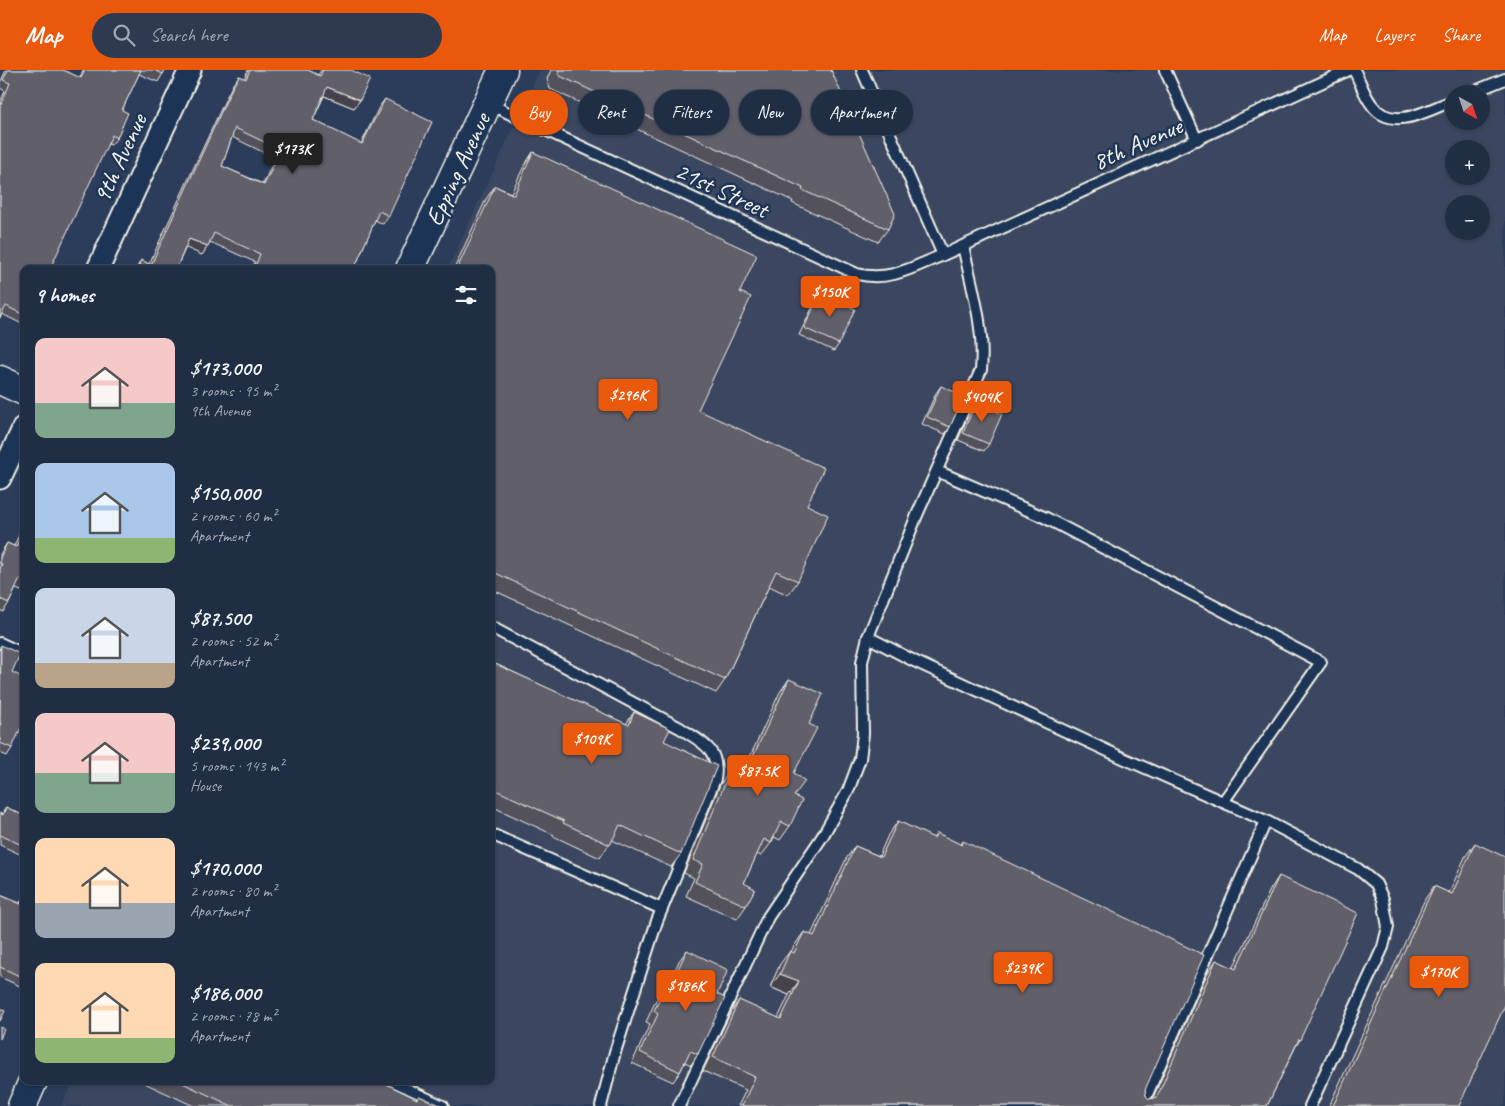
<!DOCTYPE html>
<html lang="en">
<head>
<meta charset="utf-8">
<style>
  :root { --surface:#202e44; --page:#2d3a4f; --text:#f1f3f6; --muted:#a2a8b2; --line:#3d4a5d; --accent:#ea580c }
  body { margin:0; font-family:Caveat,sans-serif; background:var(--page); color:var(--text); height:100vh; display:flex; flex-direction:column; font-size:19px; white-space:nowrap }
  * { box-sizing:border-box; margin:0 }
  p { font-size:16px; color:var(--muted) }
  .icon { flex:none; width:28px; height:28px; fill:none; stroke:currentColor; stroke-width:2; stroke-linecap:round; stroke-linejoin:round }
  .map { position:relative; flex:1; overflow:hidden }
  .details { position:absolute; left:20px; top:195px; width:475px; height:820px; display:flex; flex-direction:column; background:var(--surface); border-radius:10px; box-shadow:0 1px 4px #0004,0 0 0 1px var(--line) }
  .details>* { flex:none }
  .hud { position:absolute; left:510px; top:20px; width:475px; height:45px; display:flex; gap:10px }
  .needle { width:32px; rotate:140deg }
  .fabs { position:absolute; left:1445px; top:15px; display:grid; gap:10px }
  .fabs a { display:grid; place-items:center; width:45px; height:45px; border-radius:50%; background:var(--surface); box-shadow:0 1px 4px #0004,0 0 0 1px var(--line); font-size:25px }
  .price { position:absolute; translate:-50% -42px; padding:0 11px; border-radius:5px; background:var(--accent); color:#fff; font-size:16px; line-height:32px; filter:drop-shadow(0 1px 2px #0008) }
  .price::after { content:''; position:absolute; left:50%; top:30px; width:15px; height:11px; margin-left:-8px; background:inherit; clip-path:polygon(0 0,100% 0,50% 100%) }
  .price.active { background:#222; color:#fff }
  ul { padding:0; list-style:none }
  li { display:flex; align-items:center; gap:15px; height:125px; padding:0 15px }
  li span { display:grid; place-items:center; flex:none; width:140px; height:100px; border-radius:10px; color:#555 }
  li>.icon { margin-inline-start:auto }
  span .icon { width:60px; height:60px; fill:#fffc; stroke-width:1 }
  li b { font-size:21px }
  h2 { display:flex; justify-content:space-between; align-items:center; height:60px; padding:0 15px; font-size:21px }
  .tag { padding:0 18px; border-radius:22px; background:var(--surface); box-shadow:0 1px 4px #0004,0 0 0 1px var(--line); font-size:18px; line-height:45px }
  .tag.active { background:var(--accent); color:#fff }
  header { display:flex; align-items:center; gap:30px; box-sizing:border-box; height:70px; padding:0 25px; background:var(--accent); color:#fff }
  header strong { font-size:24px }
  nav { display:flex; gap:28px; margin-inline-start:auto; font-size:18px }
  .search { width:350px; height:45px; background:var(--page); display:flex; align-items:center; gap:12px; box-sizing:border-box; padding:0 18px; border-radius:28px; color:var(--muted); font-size:19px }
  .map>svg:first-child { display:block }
  .built { fill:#3b4760; fill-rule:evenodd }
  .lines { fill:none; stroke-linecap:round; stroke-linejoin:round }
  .lane-casing { stroke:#f4f1e8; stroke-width:14 }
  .street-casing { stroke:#f4f1e8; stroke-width:25 }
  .secondary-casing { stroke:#f4f1e8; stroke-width:31 }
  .lane { stroke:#1d3557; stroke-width:10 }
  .street { stroke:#1d3557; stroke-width:21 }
  .secondary { stroke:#1d3557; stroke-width:28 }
  .wall { fill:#53515c; stroke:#f4f1e8; fill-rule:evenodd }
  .shaded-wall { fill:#44424b; stroke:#f4f1e8 }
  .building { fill:#615e6b; stroke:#f4f1e8; fill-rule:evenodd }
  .labels { text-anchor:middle; stroke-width:5; stroke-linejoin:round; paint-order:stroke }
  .street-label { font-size:25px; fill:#f4f1e8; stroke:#1d3557 }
</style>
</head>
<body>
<header>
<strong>Map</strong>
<div class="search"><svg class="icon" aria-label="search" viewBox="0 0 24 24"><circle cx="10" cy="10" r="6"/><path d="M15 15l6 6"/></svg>Search here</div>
<nav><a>Map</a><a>Layers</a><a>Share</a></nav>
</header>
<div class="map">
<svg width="1505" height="1036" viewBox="0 0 1505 1036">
  <rect width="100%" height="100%" fill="#2b3d5b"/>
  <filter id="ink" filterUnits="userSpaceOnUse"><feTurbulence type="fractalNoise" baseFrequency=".02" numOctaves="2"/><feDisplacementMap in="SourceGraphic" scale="10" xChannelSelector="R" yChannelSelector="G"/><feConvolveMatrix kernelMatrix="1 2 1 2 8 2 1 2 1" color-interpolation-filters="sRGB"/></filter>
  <g filter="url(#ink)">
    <!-- built -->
    <path class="built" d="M540 0H1505V1036H61L73 1011H491V199H448ZM1454 24H1481V51H1454ZM1454 79H1481V106H1454ZM1454 134H1481V161H1454Z"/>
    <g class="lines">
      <defs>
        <g id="lane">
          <polyline points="862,0 943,185"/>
          <polyline points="1165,0 1197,70"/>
          <path d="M1354 0C1360 11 1364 25 1372 35 1392 63 1430 39 1454 30"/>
          <polyline points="1468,24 1505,9"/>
          <path d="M489 34 857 204C890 212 913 197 943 185L1349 0"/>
          <polyline points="937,401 1046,448 1321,592 1223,732"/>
          <path d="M491 557 680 658C703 673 720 679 715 709L657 851 615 982 601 1036"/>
          <polyline points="868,567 914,591 1125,689 1266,751 1358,799 1376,814 1383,829 1388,857 1383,877 1310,1036"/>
          <polyline points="0,573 24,584"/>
          <polyline points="491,764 662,839"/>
          <polyline points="390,1011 443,1036"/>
          <path d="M679 1036 768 847 822 767 848 721 860 689 863 664 862 592 868 567 917 445 981 300C985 259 972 217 963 176"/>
          <polyline points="1142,1036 1266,751"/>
        </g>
        <g id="street">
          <polyline points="98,199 190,0"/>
          <polyline points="0,408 24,357"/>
        </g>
        <g id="secondary">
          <polyline points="410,199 503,0"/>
          <polyline points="0,310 24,321"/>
          <polyline points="22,1036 33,1011"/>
        </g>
      </defs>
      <!-- lane casing -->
      <use href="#lane" class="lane-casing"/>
      <!-- street casing -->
      <use href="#street" class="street-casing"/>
      <!-- secondary casing -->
      <use href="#secondary" class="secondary-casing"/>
      <!-- lane -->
      <use href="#lane" class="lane"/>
      <!-- street -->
      <use href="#street" class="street"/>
      <!-- secondary -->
      <use href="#secondary" class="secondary"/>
    </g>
    <!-- wall -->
    <g class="wall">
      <polygon points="6,0 63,0 80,8 83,0 165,0 158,12 139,4 122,40 117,68 111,75 108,74 24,199 24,255 2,244 0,248 0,32 5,21 0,18 0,13"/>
      <path d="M248 0H308L318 5 321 0H351L360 30 354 38 324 26 313 50 361 74 379 37 385 29 389 146 383 154 375 150 355 197 360 199H252L255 192 210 172 202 185 186 177 176 199H136L141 190 149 194 227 26 233 14 239 6 244 9ZM232 67 275 88 263 114 222 96Z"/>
      <polygon points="551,0 831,0 888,159 878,172 792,133 793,131 550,19 547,9"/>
      <polygon points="533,82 740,222 698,340 807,435 798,511 788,525 769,516 725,610 716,623 491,519 491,199 454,199 486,129 495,116 511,123 524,96"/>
      <polygon points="821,222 839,274 834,281 799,265 816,230"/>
      <polygon points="941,316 950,357 945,364 922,354 936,323"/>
      <polygon points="976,332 989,374 984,381 958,370 971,339"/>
      <polygon points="24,454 24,517 21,521 16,518 9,533 3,542 0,540 0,484 7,473 14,476"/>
      <polygon points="0,576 12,602 12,678 7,686 0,683"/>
      <polygon points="491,592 626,654 634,642 681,784 671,797 612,770 600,788 553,766 554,765 491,736"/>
      <polygon points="789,609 809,654 794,703 794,726 790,756 780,770 774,767 771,773 761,786 757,784 744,813 746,836 737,849 686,826 694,808 684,803 720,715 730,701 741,706 780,622"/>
      <polygon points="6,737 24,746 24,786 0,775 0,743 2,744"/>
      <polygon points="898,751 933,768 937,763 961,775 963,771 1145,1020 1146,1026 1149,1029 1153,1028 1207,904 1216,890 1233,898 1270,820 1279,806 1300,970 1296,976 1267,1036 738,1036 746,1020 703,1001 730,944 739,930 778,948 789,925 770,917 780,894 790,881 791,882 794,876 804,862 811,865 846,789 855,776 879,786 888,765"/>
      <polygon points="1475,773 1459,1036 1329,1036 1425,829 1434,816 1449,823 1465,787"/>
      <polygon points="24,824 24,918 0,907 0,825 20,833"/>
      <polygon points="687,880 717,924 698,984 691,995 685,992 680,1002 673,1012 632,993 650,954 646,952 656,930 664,919 666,920 679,891"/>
      <polygon points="140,1011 357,1011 366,1016 369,1011 380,1011 417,1028 419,1026 442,1036 194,1036"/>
    </g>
    <!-- shaded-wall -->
    <g class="shaded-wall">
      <polygon points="327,17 360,30 354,38 322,25"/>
      <polygon points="189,169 208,176 202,185 184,177"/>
      <polygon points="20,509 24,511 24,517 21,521 14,518"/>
      <polygon points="780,904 799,911 789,925 770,917"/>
    </g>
    <!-- building -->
    <g class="building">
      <polygon points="8,0 63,0 81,8 85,0 141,0 122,40 128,43 117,68 112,65 50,199 24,199 24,245 6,236 0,248 0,37 10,13 3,10"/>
      <polygon points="154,0 165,0 163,4"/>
      <path d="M250 0H308L320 6 323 0H351L370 9 360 30 327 17 313 50 362 74 385 29 432 52 389 146 379 141 355 197 360 199H254L260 184 214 163 208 176 189 169 176 199H138L141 190 151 195 232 18 239 6 246 9ZM235 58 281 80 264 115 222 96Z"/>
      <polygon points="558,0 831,0 895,144 888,159 802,120 803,118 560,6"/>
      <polygon points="533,82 757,185 740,222 751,227 698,340 824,398 807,435 828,445 798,511 776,501 725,610 491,501 491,199 457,199 495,116 514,125"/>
      <polygon points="821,222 855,239 839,274 804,258"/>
      <polygon points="941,316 964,326 950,357 927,347"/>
      <polygon points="976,332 1002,344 989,374 963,363"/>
      <polygon points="24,459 24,511 20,509 9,533 0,529 0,499 2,494 0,493 0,488 7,473 16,477"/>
      <polygon points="1,575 20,584 12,602 24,608 24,651 12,678 0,673 0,655 1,653 0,653"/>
      <polygon points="491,592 629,655 634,642 670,659 664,671 717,696 681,784 620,755 610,775 563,753 564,751 491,718"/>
      <polygon points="789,609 823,624 809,654 817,658 794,703 805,711 794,726 802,730 790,756 781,752 771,773 764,769 744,813 755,819 746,836 695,812 703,794 693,790 730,701 743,708"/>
      <polygon points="6,737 24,746 24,776 0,765 0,743 3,745"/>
      <polygon points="898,751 934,768 937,763 962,775 963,771 1204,885 1145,1020 1146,1026 1149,1029 1155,1028 1158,1025 1216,890 1236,899 1279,806 1358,843 1300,970 1299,969 1267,1036 742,1036 755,1007 713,987 739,930 781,949 799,911 780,904 790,881 794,883 804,862 814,866 855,776 881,787"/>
      <polygon points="1475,773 1505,787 1505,935 1459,1036 1333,1036 1434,816 1452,824"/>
      <polygon points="0,825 21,834 24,828 24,908 0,897"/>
      <polygon points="687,880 728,900 717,924 725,928 698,984 690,981 680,1002 640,982 658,944 654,941 664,919 668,921"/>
      <polygon points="0,938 5,941 0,951"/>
      <polygon points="0,957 4,959 0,969"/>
      <polygon points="178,1011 357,1011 368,1016 370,1011 380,1011 417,1029 419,1026 442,1036 232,1036"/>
    </g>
  </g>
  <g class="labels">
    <!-- street labels -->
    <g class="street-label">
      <text transform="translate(1137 73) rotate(-24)" y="9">8th Avenue</text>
      <text transform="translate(119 88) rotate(-65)" y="9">9th Avenue</text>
      <text transform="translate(457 99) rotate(-65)" y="9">Epping Avenue</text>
      <text transform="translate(722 119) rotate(25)" y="9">21st Street</text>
    </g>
  </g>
</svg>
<div class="fabs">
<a><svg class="needle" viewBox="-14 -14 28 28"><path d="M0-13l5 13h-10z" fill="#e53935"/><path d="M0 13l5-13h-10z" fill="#a2a8b2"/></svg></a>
<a>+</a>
<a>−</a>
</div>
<b class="price active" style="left:293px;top:105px">$173K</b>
<b class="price" style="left:830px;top:248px">$150K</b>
<b class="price" style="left:628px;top:351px">$296K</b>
<b class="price" style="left:982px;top:353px">$404K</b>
<b class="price" style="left:592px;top:695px">$109K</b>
<b class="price" style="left:758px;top:727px">$87.5K</b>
<b class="price" style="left:1023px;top:924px">$239K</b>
<b class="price" style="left:1439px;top:928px">$170K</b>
<b class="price" style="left:686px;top:942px">$186K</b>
<div class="hud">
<a class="tag active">Buy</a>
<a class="tag">Rent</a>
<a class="tag">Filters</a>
<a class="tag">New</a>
<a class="tag">Apartment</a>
</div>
<section class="details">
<h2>9 homes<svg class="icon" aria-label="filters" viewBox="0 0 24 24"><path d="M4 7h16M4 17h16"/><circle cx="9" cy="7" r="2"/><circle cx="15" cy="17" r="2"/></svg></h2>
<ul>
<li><span style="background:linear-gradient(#f6c9c9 65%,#7fa58c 0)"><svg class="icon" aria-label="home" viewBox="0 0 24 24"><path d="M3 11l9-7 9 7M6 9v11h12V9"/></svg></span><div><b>$173,000</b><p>3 rooms · 95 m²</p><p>9th Avenue</p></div></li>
<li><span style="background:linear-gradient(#a9c7e8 75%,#8fb573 0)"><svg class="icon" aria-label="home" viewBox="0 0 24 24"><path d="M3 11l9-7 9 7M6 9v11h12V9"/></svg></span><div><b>$150,000</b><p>2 rooms · 60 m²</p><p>Apartment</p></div></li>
<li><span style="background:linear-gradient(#c9d6e8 75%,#b9a48a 0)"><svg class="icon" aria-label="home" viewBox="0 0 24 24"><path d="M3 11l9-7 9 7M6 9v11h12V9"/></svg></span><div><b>$87,500</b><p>2 rooms · 52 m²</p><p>Apartment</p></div></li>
<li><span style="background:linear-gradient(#f6c9c9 60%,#7fa58c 0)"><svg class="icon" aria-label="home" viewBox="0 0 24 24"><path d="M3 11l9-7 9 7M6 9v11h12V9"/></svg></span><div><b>$239,000</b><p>5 rooms · 143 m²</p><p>House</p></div></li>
<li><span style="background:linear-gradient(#ffd9b3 65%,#9aa5b1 0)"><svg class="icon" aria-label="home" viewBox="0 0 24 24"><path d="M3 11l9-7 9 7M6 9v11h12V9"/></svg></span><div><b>$170,000</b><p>2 rooms · 80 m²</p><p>Apartment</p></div></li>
<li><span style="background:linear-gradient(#ffd9b3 75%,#8fb573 0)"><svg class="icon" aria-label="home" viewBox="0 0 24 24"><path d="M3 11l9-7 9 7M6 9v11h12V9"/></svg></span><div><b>$186,000</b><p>2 rooms · 78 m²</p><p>Apartment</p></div></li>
</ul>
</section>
</div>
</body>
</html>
